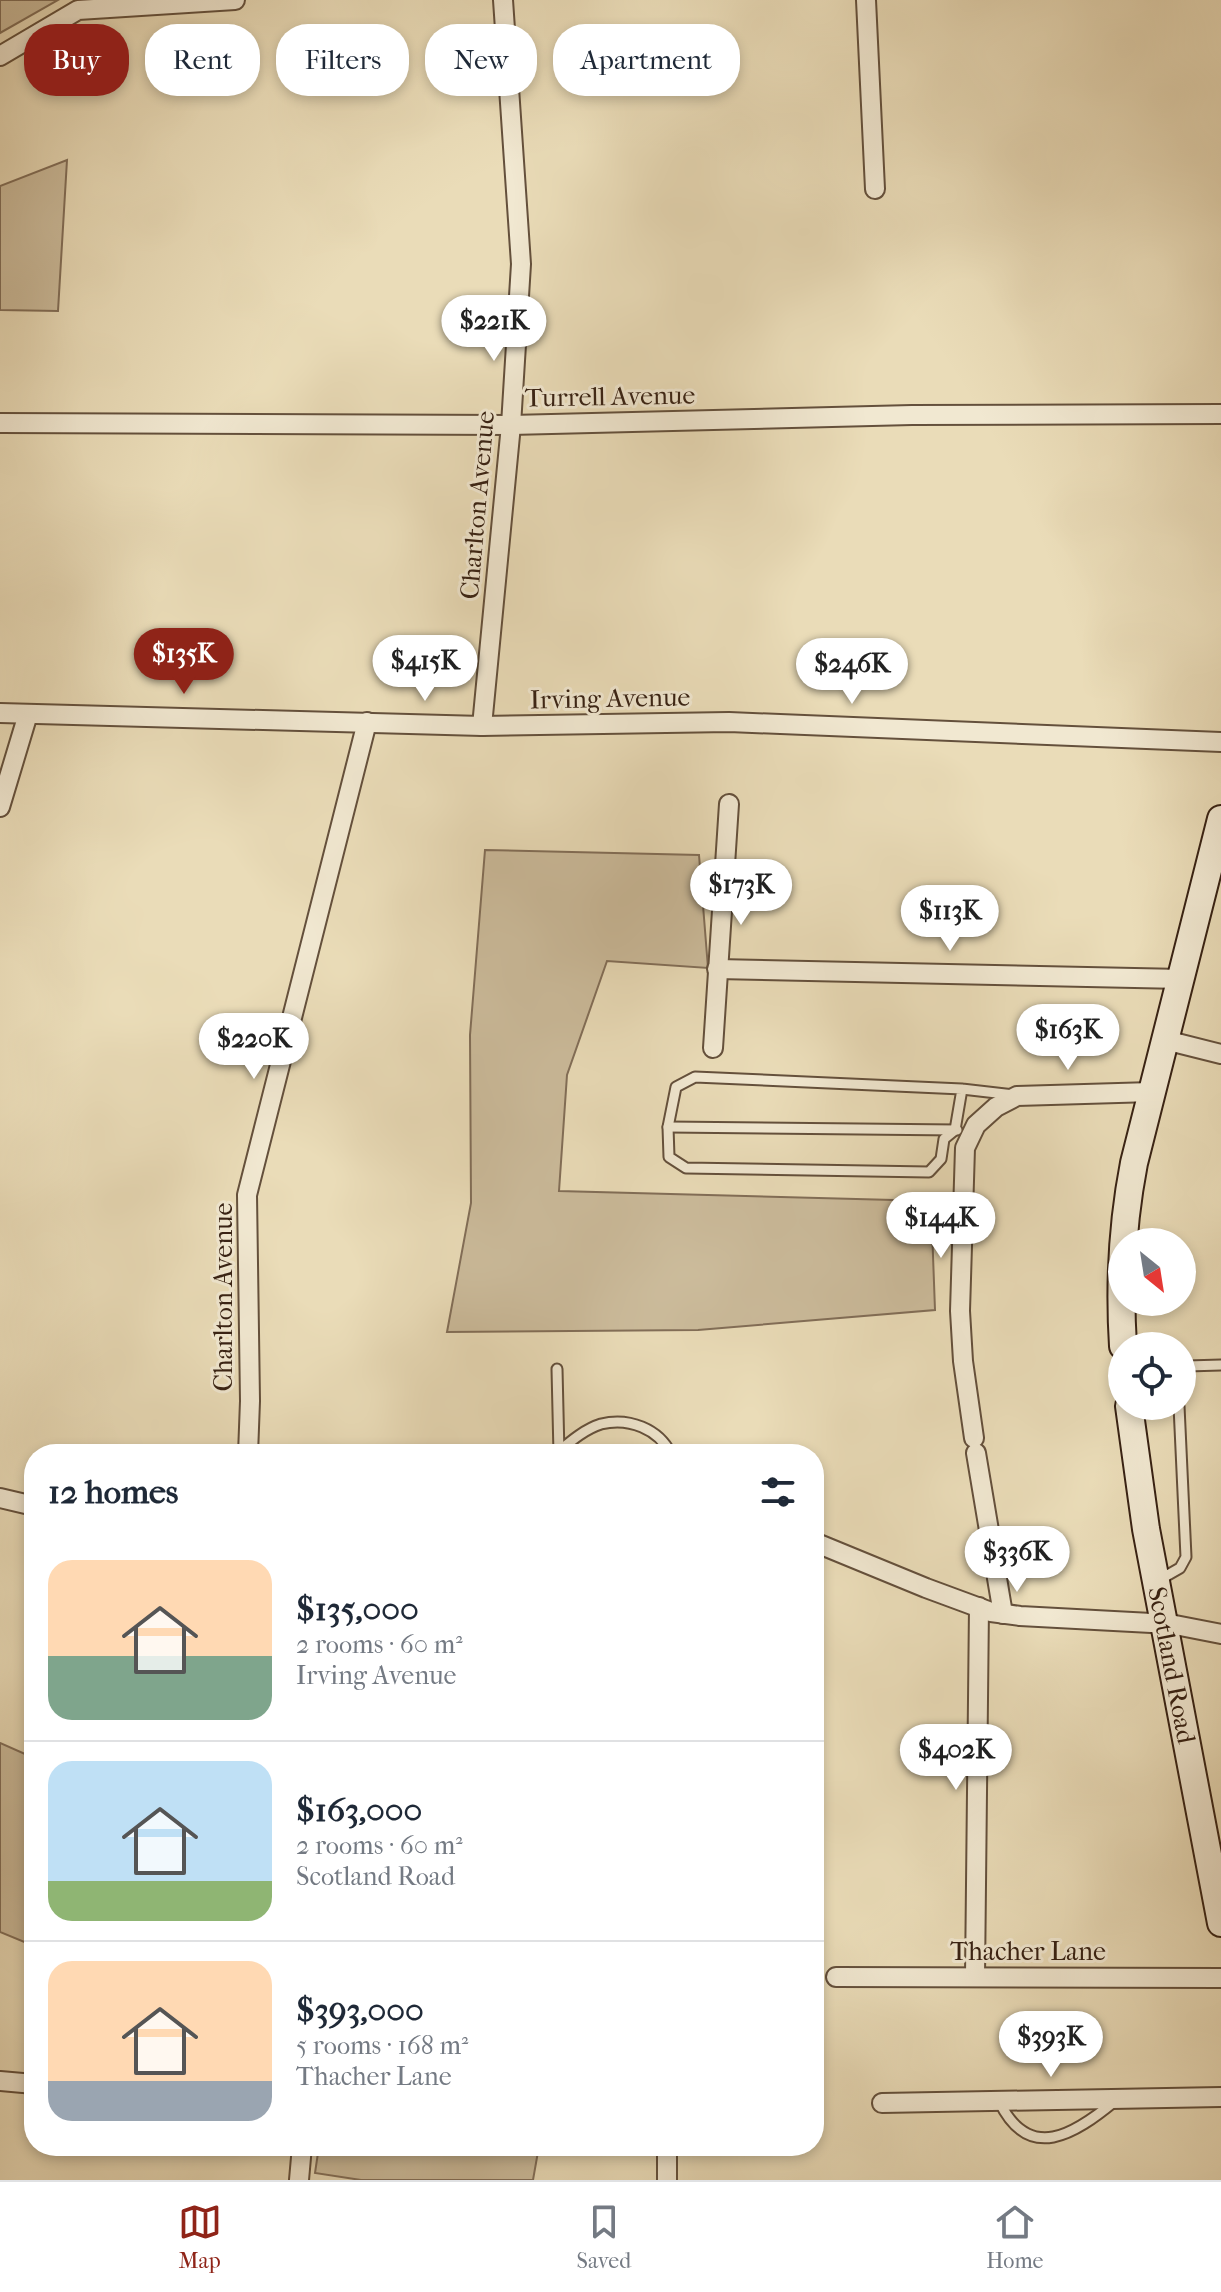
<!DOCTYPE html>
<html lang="en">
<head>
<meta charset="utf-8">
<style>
  :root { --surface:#fff; --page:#f6f6f7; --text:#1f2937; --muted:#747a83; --line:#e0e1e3; --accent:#8f2418 }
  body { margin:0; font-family:"IM FELL French Canon",serif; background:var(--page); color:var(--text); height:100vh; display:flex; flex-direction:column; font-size:30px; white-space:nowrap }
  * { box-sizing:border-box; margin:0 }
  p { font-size:26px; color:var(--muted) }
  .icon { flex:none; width:44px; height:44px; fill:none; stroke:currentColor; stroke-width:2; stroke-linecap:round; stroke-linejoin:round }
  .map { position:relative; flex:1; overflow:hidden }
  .details { position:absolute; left:24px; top:1444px; width:800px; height:712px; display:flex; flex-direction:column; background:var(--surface); border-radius:32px; box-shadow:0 4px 12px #0003 }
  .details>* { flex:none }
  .top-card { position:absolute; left:24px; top:24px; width:800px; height:72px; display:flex; gap:16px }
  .needle { width:52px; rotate:150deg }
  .tools { position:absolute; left:1108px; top:1228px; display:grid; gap:16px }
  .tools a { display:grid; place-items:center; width:88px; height:88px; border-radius:50%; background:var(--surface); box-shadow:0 4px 12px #0003; font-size:40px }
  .price { position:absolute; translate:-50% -68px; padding:0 18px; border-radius:28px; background:#fff; color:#222; font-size:26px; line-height:52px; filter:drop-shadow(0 2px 4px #0008) }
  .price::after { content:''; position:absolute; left:50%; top:48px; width:24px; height:18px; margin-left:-12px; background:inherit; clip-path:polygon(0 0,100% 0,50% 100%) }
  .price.selected { background:var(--accent); color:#fff }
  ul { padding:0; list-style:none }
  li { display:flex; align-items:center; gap:24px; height:200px; padding:0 24px }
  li+li { border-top:2px solid var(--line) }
  li span { display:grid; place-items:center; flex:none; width:224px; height:160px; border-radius:24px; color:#555 }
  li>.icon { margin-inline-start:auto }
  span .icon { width:96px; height:96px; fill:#fffc; stroke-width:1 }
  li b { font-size:34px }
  h2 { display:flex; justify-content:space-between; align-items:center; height:96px; padding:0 24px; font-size:34px }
  .chip { padding:0 28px; border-radius:32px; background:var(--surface); box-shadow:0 4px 12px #0003; font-size:28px; line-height:72px }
  .chip.selected { background:var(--accent); color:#fff }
  .tabs { display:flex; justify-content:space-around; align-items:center; height:112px; border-top:2px solid var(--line); background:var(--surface); font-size:22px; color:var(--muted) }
  .tabs a { display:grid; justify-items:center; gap:4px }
  .tabs .selected { color:var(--accent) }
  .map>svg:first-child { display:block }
  .green { fill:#ccbc9c; stroke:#826e58; stroke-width:2 }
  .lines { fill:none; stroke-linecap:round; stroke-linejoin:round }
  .service-casing { stroke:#64503c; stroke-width:13 }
  .minor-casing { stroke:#64503c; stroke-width:22 }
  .secondary-casing { stroke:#372113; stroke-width:30 }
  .service { stroke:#f1e8d1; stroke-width:9 }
  .minor { stroke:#f1e8d1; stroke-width:18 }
  .secondary { stroke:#f1e8d1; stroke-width:26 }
  .labels { text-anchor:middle; stroke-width:6; stroke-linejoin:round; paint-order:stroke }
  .street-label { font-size:26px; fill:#372113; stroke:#f1e8d1 }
</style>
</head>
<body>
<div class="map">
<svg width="1221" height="2180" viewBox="0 0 1221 2180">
  <rect width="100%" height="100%" fill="#eadcb8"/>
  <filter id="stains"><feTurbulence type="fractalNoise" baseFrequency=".0025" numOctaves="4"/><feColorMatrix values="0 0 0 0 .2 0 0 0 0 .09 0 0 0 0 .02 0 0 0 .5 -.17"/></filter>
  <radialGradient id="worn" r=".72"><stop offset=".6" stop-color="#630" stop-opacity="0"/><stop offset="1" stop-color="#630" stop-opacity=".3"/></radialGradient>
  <!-- green -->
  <g class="green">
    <polygon points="0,0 58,0 0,33"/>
    <polygon points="67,160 58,311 0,310 0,186"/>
    <polygon points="485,850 699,855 708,968 607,961 567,1075 559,1191 931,1201 935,1310 698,1330 447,1332 471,1203 470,1035"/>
    <polygon points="0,1743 34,1758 34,1946 0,1932"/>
    <polygon points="319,2146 539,2146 533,2180 361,2180 315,2173"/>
  </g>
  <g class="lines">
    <defs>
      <g id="service">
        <polyline points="962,1089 955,1130 944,1139 941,1159 929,1172 686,1168 669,1157 668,1127 676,1087 695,1077 962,1089 1014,1095"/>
        <polyline points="668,1127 957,1130"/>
        <polyline points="557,1369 559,1454"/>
        <polyline points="1182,1369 1187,1366 1221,1365"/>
        <path d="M559 1451C571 1441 585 1429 601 1424 629 1417 659 1429 671 1454"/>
        <polyline points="1159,1580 1180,1568 1186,1557 1179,1406"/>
        <path d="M999 2101C1029 2164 1075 2134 1115 2101"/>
      </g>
      <g id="minor">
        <polyline points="866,0 875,189"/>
        <polyline points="0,56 78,10 235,0"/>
        <polyline points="0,423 511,425 912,415 1221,414"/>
        <polyline points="0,713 482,726 729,722 1221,742"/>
        <polyline points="482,726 511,425 521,264 503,0"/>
        <polyline points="0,807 28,714"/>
        <polyline points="717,969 1182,979"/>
        <polyline points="1165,1040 1221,1054"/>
        <polyline points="713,1048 729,804"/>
        <polyline points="974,1438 963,1361 960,1311 965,1148 976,1125 996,1107 1017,1096 1152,1092"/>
        <polyline points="976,1453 1003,1614"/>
        <polyline points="248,1454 250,1401 247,1195 367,722"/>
        <polyline points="0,1498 34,1506"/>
        <polyline points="814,1542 926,1588 991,1612 1020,1616 1170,1624 1221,1634"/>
        <polyline points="836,1977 1221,1978"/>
        <polyline points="975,1977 979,1607"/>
        <polyline points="0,2081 34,2084"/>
        <polyline points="882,2103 1221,2097"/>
        <polyline points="299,2180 302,2146"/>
        <polyline points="667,2180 667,2146"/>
      </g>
      <g id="secondary">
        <path d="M1123 1346C1119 1283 1122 1225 1134 1163L1221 819"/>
        <polyline points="1129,1406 1146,1529 1221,1923"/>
      </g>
    </defs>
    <!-- service casing -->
    <use href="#service" class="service-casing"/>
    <!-- minor casing -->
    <use href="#minor" class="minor-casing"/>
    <!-- secondary casing -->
    <use href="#secondary" class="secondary-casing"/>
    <!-- service -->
    <use href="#service" class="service"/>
    <!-- minor -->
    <use href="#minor" class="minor"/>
    <!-- secondary -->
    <use href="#secondary" class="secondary"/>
  </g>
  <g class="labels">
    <!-- street labels -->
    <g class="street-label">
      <text transform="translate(610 396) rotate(-1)" y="9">Turrell Avenue</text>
      <text transform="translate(477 505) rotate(-85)" y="9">Charlton Avenue</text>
      <text transform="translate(610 698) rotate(-1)" y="9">Irving Avenue</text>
      <text transform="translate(223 1297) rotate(-90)" y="9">Charlton Avenue</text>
      <text transform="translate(1172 1665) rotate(79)" y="9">Scotland Road</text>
      <text x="1028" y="1960">Thacher Lane</text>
    </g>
  </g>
  <rect width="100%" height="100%" filter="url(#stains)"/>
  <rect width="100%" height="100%" fill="url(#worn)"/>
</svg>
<div class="tools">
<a><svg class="needle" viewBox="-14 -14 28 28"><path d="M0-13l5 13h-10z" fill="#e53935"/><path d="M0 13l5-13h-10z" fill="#747a83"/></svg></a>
<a><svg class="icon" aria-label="locate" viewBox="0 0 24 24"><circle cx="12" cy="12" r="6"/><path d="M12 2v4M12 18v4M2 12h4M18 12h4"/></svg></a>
</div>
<b class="price" style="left:494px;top:363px">$221K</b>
<b class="price selected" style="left:184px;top:696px">$135K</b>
<b class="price" style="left:425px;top:703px">$415K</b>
<b class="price" style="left:852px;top:706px">$246K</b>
<b class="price" style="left:741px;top:927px">$173K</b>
<b class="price" style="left:950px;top:953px">$113K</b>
<b class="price" style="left:1068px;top:1072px">$163K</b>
<b class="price" style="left:254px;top:1081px">$220K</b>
<b class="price" style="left:941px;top:1260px">$144K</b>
<b class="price" style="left:1017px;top:1594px">$336K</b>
<b class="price" style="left:956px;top:1792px">$402K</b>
<b class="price" style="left:1051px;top:2079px">$393K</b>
<div class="top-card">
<a class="chip selected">Buy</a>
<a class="chip">Rent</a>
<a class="chip">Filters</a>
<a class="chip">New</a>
<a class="chip">Apartment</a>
</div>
<section class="details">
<h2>12 homes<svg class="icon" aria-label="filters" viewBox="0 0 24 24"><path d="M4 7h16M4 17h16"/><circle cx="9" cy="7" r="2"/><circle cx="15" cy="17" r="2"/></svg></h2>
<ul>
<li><span style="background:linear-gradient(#ffd9b3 60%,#7fa58c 0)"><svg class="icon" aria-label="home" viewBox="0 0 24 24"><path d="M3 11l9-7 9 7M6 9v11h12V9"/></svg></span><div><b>$135,000</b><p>2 rooms · 60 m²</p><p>Irving Avenue</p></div></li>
<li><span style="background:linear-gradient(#bfe0f5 75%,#8fb573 0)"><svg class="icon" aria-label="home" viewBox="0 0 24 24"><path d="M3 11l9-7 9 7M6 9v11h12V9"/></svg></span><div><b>$163,000</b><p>2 rooms · 60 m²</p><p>Scotland Road</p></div></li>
<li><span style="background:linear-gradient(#ffd9b3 75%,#9aa5b1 0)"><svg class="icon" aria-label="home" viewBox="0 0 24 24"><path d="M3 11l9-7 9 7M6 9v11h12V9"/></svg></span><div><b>$393,000</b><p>5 rooms · 168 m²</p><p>Thacher Lane</p></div></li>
</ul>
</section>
</div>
<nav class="tabs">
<a class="selected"><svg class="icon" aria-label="map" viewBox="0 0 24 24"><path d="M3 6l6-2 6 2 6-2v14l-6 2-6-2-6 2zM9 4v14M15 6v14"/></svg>Map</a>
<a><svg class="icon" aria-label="saved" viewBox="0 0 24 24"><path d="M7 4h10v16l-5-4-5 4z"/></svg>Saved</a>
<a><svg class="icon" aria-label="home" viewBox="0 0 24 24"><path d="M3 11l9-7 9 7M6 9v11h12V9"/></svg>Home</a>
</nav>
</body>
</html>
